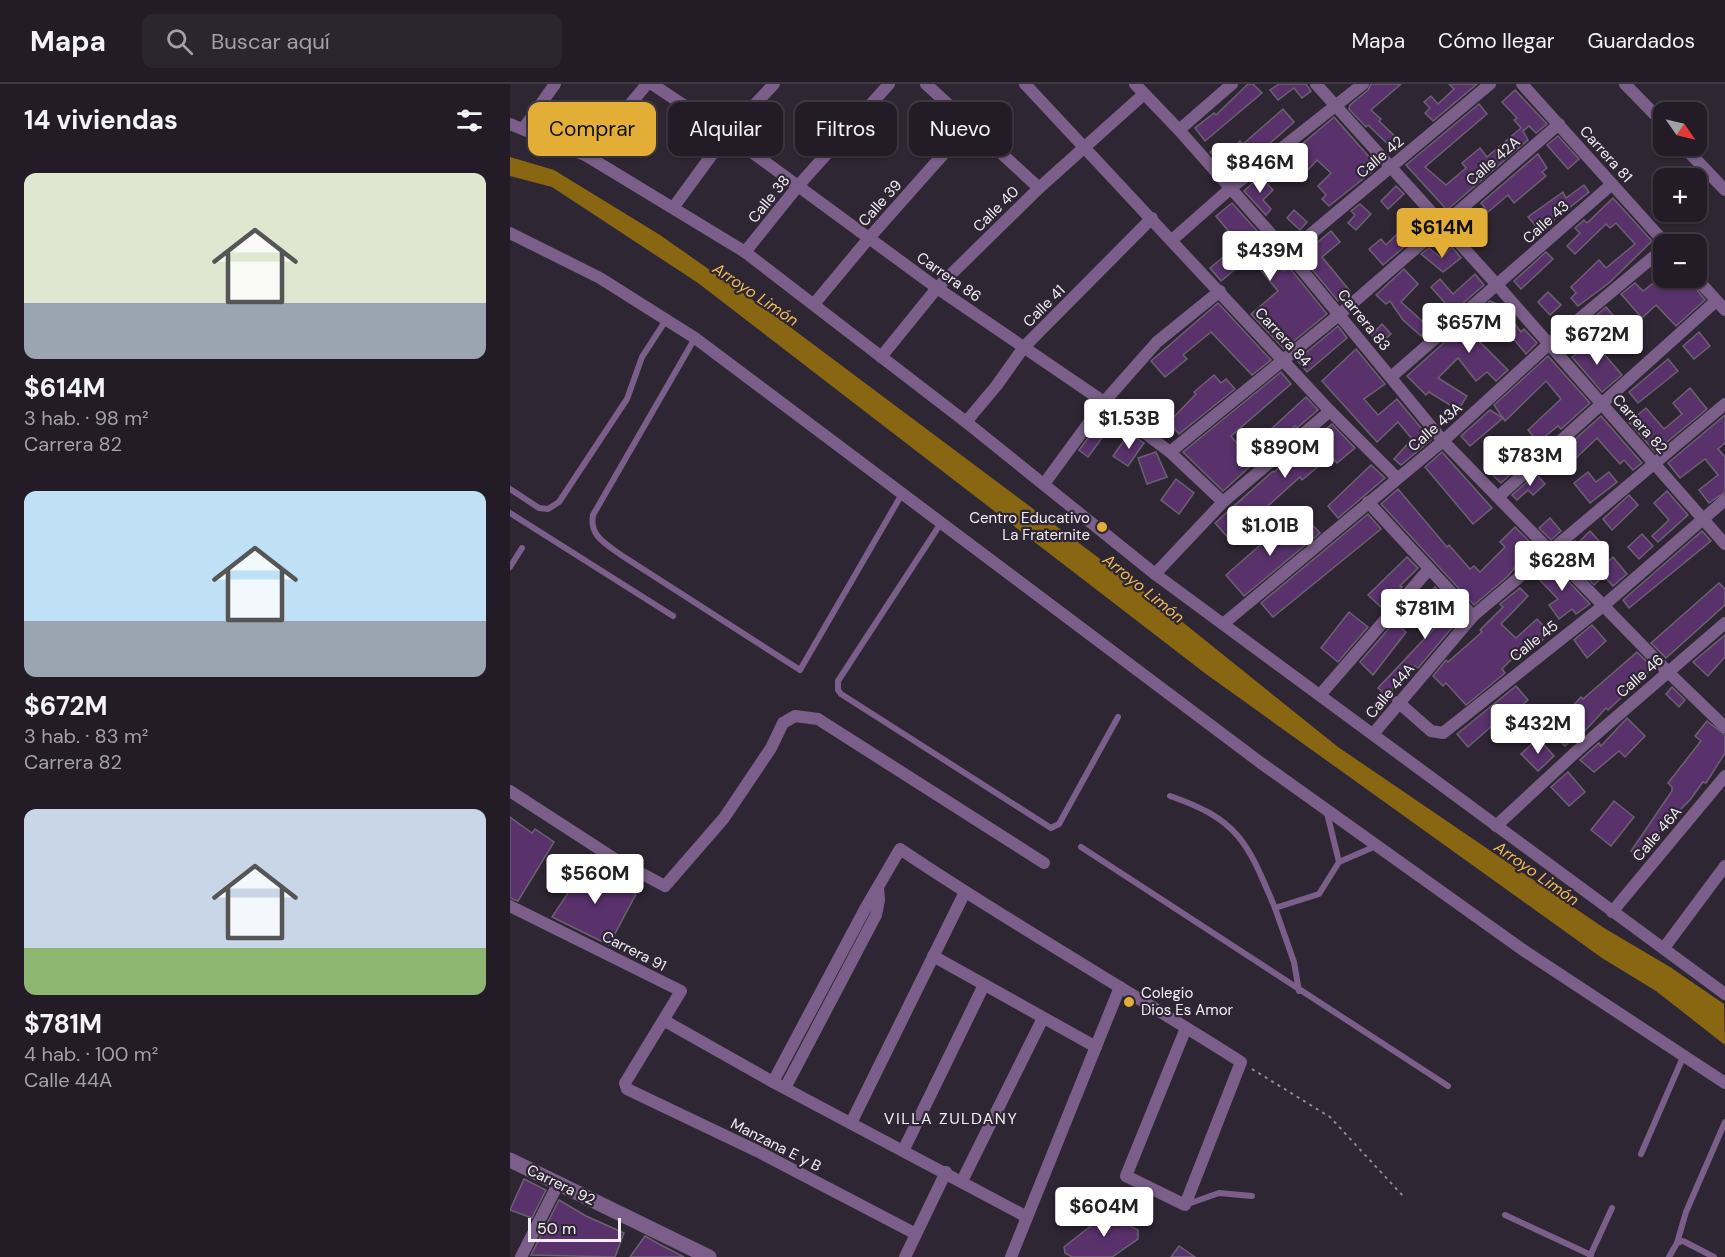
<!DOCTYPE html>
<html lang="es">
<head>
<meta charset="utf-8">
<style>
  :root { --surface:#231c26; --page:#2b252e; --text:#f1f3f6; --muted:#a3a1a7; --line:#403a43; --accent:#e3ae35 }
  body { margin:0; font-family:"DM Sans",sans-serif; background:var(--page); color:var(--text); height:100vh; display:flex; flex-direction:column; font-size:22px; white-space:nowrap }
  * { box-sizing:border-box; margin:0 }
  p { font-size:20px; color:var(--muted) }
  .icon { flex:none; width:33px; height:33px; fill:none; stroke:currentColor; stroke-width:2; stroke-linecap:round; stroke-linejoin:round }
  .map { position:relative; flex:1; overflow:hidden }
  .drawer { display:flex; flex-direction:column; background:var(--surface); width:510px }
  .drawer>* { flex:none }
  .banner { position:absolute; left:18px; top:18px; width:570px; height:54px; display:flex; gap:12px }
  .needle { width:39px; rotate:124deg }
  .controls { position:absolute; left:1143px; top:18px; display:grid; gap:12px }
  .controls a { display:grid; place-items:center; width:54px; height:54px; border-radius:12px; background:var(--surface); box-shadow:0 2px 4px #0004,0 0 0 2px var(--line); font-size:30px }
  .scale { position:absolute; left:18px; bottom:15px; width:93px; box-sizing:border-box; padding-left:6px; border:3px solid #f3edf6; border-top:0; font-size:16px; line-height:21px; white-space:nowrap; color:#f3edf6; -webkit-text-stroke:4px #2f2633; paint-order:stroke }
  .price { position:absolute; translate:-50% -51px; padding:0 14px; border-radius:6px; background:#fff; color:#222; font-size:20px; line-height:39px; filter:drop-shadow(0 2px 3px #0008) }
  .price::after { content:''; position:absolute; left:50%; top:36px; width:18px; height:14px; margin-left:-9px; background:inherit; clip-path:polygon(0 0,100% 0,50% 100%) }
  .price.current { background:var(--accent); color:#111 }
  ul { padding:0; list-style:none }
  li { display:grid; align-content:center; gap:12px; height:318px; padding:0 24px }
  li span { display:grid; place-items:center; height:186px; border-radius:12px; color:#555 }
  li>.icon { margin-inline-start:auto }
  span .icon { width:108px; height:108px; fill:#fffc; stroke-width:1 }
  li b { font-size:26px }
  h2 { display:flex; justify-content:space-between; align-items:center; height:72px; padding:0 24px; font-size:26px }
  .tag { padding:0 21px; border-radius:12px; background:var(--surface); box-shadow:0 2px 4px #0004,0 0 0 2px var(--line); font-size:21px; line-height:54px }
  .tag.current { background:var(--accent); color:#111 }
  header { display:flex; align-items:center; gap:36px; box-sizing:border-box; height:84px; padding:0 30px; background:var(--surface); border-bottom:2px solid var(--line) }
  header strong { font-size:28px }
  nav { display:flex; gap:33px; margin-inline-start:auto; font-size:21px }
  .search { width:420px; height:54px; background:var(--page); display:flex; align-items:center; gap:15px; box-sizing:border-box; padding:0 21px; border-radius:12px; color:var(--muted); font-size:22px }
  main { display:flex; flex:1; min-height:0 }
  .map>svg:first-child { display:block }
  .water { fill:#896612 }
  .building { fill:#59326c; stroke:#6b6171; stroke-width:1.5 }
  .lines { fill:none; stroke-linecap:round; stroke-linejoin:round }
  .path { stroke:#918a95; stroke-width:2; stroke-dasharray:3 4.5; stroke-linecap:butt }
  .service { stroke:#7b5f8a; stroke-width:6 }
  .minor { stroke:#7b5f8a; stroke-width:12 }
  .tertiary { stroke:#7b5f8a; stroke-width:15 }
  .poi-dot { fill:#e3ae35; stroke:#2f2633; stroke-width:2 }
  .labels { text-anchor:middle; stroke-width:4.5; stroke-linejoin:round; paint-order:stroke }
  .street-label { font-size:15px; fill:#f3edf6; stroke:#2f2633 }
  .poi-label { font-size:15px; fill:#f3edf6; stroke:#2f2633; text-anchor:end }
  .water-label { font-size:16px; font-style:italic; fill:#f0be56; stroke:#2f2633 }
  .neighbourhood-label { font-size:16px; letter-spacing:1.5px; fill:#f3edf6; stroke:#2f2633 }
</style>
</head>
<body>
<header>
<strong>Mapa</strong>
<div class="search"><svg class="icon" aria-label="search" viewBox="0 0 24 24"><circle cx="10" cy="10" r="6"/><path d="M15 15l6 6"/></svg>Buscar aquí</div>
<nav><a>Mapa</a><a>Cómo llegar</a><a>Guardados</a></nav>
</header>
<main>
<section class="drawer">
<h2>14 viviendas<svg class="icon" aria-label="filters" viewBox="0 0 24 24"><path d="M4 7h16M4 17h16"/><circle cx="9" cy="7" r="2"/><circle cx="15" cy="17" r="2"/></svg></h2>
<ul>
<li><span style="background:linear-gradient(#dfe7d0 70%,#9aa5b1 0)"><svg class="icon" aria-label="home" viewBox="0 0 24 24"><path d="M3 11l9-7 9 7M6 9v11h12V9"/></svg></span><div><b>$614M</b><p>3 hab. · 98 m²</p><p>Carrera 82</p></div></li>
<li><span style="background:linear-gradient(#bfe0f5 70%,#9aa5b1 0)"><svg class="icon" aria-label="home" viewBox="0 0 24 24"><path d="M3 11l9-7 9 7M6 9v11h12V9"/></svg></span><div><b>$672M</b><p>3 hab. · 83 m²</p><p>Carrera 82</p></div></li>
<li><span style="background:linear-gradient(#c9d6e8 75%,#8fb573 0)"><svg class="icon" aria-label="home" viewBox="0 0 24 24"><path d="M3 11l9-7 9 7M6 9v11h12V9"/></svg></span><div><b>$781M</b><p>4 hab. · 100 m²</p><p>Calle 44A</p></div></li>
</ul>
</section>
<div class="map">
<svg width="1215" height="1173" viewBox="0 0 1215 1173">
  <rect width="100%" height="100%" fill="#2f2633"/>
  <!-- water -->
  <polygon class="water" points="0,73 44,86 150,151 264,231 645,516 828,663 1094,844 1160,883 1214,920 1215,961 1146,907 1092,874 696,590 188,199 42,103 0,92"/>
  <!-- building -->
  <g class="building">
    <polygon points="738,0 743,0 752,9 695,57 685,44 704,29 706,31"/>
    <polygon points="769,0 796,0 801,7 792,14 784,4 768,16 760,6"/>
    <polygon points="861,0 891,0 861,26 871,35 869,37 894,61 886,68 858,41 856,43 839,25 840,21 858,6"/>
    <polygon points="939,0 967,0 923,37 915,29 920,24 914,18 921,12 928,20 944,5"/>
    <polygon points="1005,6 1037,40 1026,49 1019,42 1013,47 1018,56 937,126 896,81 969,20 977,30 915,83 936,101 956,84 952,79 970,64 977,73 1011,44 1004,36 1007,34 992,18"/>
    <polygon points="773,25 784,38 723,92 700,68 709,60 717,69 730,57 733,60"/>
    <polygon points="824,33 868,83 819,122 812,115 816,111 808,102 821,89 807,76 791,94 776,79 791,61"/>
    <polygon points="1048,52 1069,75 1058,85 1037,61"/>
    <polygon points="1028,70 1037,84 1032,88 1036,92 1004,119 998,111 978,128 971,119"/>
    <polygon points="750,92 763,106 753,116 761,125 756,131 734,107"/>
    <polygon points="1074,101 1079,108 1030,147 1018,133 1053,108 1056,114"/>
    <polygon points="886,102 894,110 878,125 871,117"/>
    <polygon points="1103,114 1142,157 1099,199 1068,222 1061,214 1066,209 1061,203 1089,176 1096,184 1125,160 1106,139 1100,144 1096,140 1065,170 1057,162 1070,149 1065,144 1074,136 1077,139"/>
    <polygon points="722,119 773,176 768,181 774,187 779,183 817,230 774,265 741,230 768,207 740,173 711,197 700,184 729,160 706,132"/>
    <polygon points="850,120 861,130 846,146 838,139 845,131 841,127"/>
    <polygon points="784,126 797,138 790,146 777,134"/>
    <polygon points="912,130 921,140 873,181 859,165 871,155 876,161 891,146 894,149"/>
    <polygon points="821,147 830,158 812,173 840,207 828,217 791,172"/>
    <polygon points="942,163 951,174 933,188 911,170 919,164 931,174"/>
    <polygon points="1036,168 1043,175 1011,205 1004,197"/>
    <polygon points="1154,175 1154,194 1178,194 1195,216 1166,242 1146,221 1132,234 1111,210 1125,199 1133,207 1150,194 1143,184"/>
    <polygon points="894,185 908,200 891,218 919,243 911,252 893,236 880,217 876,220 866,211"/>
    <polygon points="965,190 974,201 943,228 921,203 930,195 943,210"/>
    <polygon points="1038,208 1051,221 1040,231 1028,218"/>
    <polygon points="980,217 991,222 1011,248 1014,245 1027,259 1016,270 1003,254 998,258 985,241 967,255 998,286 986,297 977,288 966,297 948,274 928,294 957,312 948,326 919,308 916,311 897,292"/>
    <polygon points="708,219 761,276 742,291 701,248 673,271 677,275 655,293 641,277"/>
    <polygon points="1096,223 1106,235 1092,246 1083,234"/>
    <polygon points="872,240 881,250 870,260 861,251"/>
    <polygon points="828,242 837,254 797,288 787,276"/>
    <polygon points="1189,248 1200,262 1184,275 1173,262"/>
    <polygon points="1083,257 1112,291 1092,308 1062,273"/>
    <polygon points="846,265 875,300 854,315 868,331 887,315 921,356 891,381 884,375 902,355 888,338 867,358 812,297"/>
    <polygon points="1038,272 1080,319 1051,345 1048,342 1028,358 1018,346 1051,315 1036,297 995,337 984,321"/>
    <polygon points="1158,275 1168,287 1128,319 1119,308"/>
    <polygon points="771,288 781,300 721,352 735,369 796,313 808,326 787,344 785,342 713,407 673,368"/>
    <polygon points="704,291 711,299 716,295 725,305 669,350 659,338 686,310 684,308"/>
    <polygon points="1180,304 1197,325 1145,368 1119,338 1136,324 1154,345 1172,330 1163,319"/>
    <polygon points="980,326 993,334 960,362 951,352"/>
    <polygon points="1215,331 1215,359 1208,365 1215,373 1215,408 1199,419 1189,406 1208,391 1195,375 1170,394 1158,379"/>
    <polygon points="1091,332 1132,379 1123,386 1114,376 1110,380 1087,354 1065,375 1055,364"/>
    <polygon points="589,339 598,346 578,373 569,366"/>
    <polygon points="822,340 845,364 827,379 821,372 792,396 790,393 720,456 705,439 763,387 764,388"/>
    <polygon points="619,349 634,359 618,382 603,372"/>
    <polygon points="1004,363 1013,375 999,386 1002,389 991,399 974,383 983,374 986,378"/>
    <polygon points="646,368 657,393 637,400 628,374"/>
    <polygon points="932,368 982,424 963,440 915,383"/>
    <polygon points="861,381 875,394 828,434 818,422"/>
    <polygon points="1078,388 1086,398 1099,388 1107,398 1080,419 1064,399"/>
    <polygon points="1026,390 1035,400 1023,411 1018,406 1007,416 1002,411"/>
    <polygon points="666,395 684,409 669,430 651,416"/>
    <polygon points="888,405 937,463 939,461 960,485 964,482 970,488 995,463 990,458 1005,443 1028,466 1013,479 1011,476 998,492 964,521 871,420"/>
    <polygon points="1157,407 1178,431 1148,458 1142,452 1159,436 1144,419"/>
    <polygon points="1119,411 1128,421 1102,446 1093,435"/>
    <polygon points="858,430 871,445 763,533 751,519"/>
    <polygon points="1040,434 1051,447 1041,456 1029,444"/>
    <polygon points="797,435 810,449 734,512 716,491 765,448 772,456"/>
    <polygon points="1080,447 1090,458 1076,471 1089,486 1103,473 1117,490 1103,502 1094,492 1084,501 1052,468 1065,457 1067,460"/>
    <polygon points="1192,447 1201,457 1119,524 1113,516"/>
    <polygon points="1132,450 1143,462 1129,475 1118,463"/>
    <polygon points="897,473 908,484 890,502 892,503 873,525 858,511"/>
    <polygon points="1040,478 1080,520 1066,530 1062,525 1049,535 1039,521 1048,515 1025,491"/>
    <polygon points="1209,499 1215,505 1215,521 1156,574 1141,559"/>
    <polygon points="925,503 952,532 908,584 905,582 887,605 884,603 877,612 868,604 933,535 913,517"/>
    <polygon points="1010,504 1018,512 991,540 1006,554 1027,535 1040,549 1027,561 1021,555 992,585 995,589 956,621 936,599 933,602 923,592 936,576 938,578 972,548 970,546 993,523 990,520"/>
    <polygon points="905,514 911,518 890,543 896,548 863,591 850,578"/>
    <polygon points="839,528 858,543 828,578 811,564"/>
    <polygon points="1082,541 1096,557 1077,574 1064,556"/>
    <polygon points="1215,551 1215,573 1198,592 1183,578"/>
    <polygon points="1127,568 1143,584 1098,626 1096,624 1073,649 1071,647 1055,662 1039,647 1071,613 1073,615"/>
    <polygon points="1006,602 1018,616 1002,630 999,627 958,663 947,650"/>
    <polygon points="1162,603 1175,616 1169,623 1156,610"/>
    <polygon points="1117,634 1135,652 1115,673 1109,667 1084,688 1070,676 1089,659 1091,662"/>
    <polygon points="1197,637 1215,651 1215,669 1196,699 1193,698 1180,716 1164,732 1162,730 1131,774 1121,767 1162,707 1162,703 1158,699 1191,657 1185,652"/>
    <polygon points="1028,654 1044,672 1028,687 1011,670"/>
    <polygon points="1058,688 1075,708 1059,722 1041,703"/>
    <polygon points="1104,717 1124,733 1101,762 1081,746"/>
    <polygon points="0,733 22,749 25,745 44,758 8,817 0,814"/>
    <polygon points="78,779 126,810 99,861 42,833"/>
    <polygon points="14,1095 36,1106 22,1134 0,1126"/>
    <polygon points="49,1116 76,1132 114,1149 105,1173 21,1171"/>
    <polygon points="615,1124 620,1142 628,1146 628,1155 602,1173 562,1173 555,1169 554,1163 592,1133 605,1139 603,1125"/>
    <polygon points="135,1152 149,1160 174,1173 120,1173"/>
    <polygon points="669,1162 685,1173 661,1173"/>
  </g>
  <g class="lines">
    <!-- path -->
    <polyline class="path" points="742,985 820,1033 894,1113"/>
    <!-- service -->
    <g class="service">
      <path d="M185 254 83 431C79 452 96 460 111 471L290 586 392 410"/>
      <polyline points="0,405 29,424 38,425 49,418 117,315 132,273 156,236"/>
      <polyline points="0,429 163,532"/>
      <polyline points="431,439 328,597 328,606 331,610 541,744 549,740 608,633"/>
      <polyline points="0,483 12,464"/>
      <path d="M660 712C730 736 738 760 765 824"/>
      <polyline points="571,763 938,1002"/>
      <polyline points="829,778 866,762"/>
      <polyline points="789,907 784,878 765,824 809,810 829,778 817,729"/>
      <polyline points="1131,1070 1174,971"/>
      <polyline points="675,1121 709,1109 742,1112"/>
      <polyline points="995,1131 1081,1171"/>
      <polyline points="1167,1159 1176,1128 1215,1038"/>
      <polyline points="1080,1172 1102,1124"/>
      <polyline points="1159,1173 1167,1159 1173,1157 1204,1173"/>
    </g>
    <!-- minor -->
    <g class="minor">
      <polyline points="142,0 217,50 427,204 594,318 660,368 713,418"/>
      <polyline points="416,0 529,104"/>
      <polyline points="515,0 820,327 887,394"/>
      <polyline points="625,0 669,46 778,169 933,357 1158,588 1215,643"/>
      <polyline points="806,0 988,202 1215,460"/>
      <polyline points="1012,0 1156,160"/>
      <polyline points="1115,0 1154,40"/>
      <polyline points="0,40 77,72 235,168 456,338 645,490 1215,910"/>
      <polyline points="13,45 45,0"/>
      <polyline points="669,46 722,0"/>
      <polyline points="1173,62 1215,106"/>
      <polyline points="77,72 137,0"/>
      <polyline points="163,124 217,50 264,0"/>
      <polyline points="0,149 90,194 185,254 751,679 1016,868 1215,999"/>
      <polyline points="662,156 721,104 853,0"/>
      <polyline points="235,168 288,102 379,0"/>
      <polyline points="778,169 980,0"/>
      <polyline points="1186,194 1215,226"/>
      <polyline points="304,220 359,154 460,40"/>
      <polyline points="371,273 427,204 529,104 634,10"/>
      <polyline points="881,293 1102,100"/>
      <polyline points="456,338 487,301 514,263 642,134"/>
      <polyline points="660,368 830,230 1049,40"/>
      <polyline points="534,400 594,318 647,258 710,207"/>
      <polyline points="988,413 1206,217"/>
      <polyline points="858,418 963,532"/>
      <polyline points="645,490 713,418 820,327"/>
      <polyline points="713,540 933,357 1039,260 1154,164"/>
      <polyline points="810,611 919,485"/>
      <polyline points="888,618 921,647 933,649 1093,522 1215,416"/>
      <polyline points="863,650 963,532 1215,320"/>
      <polyline points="0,707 108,777 155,802 214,734 261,664 273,639 285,632 308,635 534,779"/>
      <polyline points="986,742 1068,666 1215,539"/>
      <polyline points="0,822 171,907 115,999 117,1005 247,1067 406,1150"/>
      <polyline points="1102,828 1215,692"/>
      <polyline points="1154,864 1215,782"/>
      <polyline points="423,872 586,963"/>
      <polyline points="155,937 263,998 517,1133"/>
      <path d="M263 998 355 825 390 765C501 840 618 906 731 978L675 1121 616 1092 676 944"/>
      <polyline points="275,1004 366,831 369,816 368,804"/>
      <polyline points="341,1039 455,808"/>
      <polyline points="394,1065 474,901"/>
      <polyline points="452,1097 533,934"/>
      <polyline points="11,1173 48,1100"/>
      <polyline points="395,1173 436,1088"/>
      <polyline points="501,1173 610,903"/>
    </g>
    <!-- tertiary -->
    <polyline class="tertiary" points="0,1076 199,1173"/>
  </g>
  <!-- markers -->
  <g class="poi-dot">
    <circle cx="592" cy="443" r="6"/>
    <circle cx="619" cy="918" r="6"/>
  </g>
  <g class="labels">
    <!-- street labels -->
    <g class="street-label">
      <text transform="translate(1096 70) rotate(48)" y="5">Carrera 81</text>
      <text transform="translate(870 73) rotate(-40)" y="5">Calle 42</text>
      <text transform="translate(983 77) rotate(-41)" y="5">Calle 42A</text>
      <text transform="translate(259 115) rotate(-51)" y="5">Calle 38</text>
      <text transform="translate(370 119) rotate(-48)" y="5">Calle 39</text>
      <text transform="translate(486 125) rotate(-45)" y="5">Calle 40</text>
      <text transform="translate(1036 138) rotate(-42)" y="5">Calle 43</text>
      <text transform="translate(439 193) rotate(35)" y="5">Carrera 86</text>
      <text transform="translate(534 222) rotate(-45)" y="5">Calle 41</text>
      <text transform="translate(854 236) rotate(51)" y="5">Carrera 83</text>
      <text transform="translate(773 253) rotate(47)" y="5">Carrera 84</text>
      <text transform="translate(1130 340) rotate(48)" y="5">Carrera 82</text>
      <text transform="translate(925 343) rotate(-41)" y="5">Calle 43A</text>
      <text transform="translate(1024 557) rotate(-38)" y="5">Calle 45</text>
      <text transform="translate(1130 592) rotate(-41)" y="5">Calle 46</text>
      <text transform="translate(880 607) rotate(-50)" y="5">Calle 44A</text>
      <text transform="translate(1147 750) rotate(-50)" y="5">Calle 46A</text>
      <text transform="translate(124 867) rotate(27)" y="5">Carrera 91</text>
      <text transform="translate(266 1061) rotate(27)" y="5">Manzana E y B</text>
      <text transform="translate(51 1101) rotate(26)" y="5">Carrera 92</text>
    </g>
    <!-- poi labels -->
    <g class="poi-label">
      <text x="580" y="439">Centro Educativo<tspan x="580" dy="17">La Fraternite</tspan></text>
      <text x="631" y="914" text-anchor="start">Colegio<tspan x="631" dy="17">Dios Es Amor</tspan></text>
    </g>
    <!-- water labels -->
    <g class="water-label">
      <text transform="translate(246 210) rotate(34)" y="6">Arroyo Limón</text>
      <text transform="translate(634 504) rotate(39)" y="6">Arroyo Limón</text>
      <text transform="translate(1027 789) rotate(35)" y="6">Arroyo Limón</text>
    </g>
    <!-- neighbourhood labels -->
    <g class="neighbourhood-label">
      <text x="441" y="1040">VILLA ZULDANY</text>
    </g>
  </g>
</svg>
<div class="controls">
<a><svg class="needle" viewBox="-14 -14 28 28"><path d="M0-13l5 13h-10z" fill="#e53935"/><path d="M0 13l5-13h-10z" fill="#a3a1a7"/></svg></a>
<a>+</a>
<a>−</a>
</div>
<div class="scale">50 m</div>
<b class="price" style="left:750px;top:110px">$846M</b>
<b class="price current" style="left:932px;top:175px">$614M</b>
<b class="price" style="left:760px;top:198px">$439M</b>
<b class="price" style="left:959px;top:270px">$657M</b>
<b class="price" style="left:1087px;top:282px">$672M</b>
<b class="price" style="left:619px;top:366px">$1.53B</b>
<b class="price" style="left:775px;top:395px">$890M</b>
<b class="price" style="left:1020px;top:403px">$783M</b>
<b class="price" style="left:760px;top:473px">$1.01B</b>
<b class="price" style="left:1052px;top:508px">$628M</b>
<b class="price" style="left:915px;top:556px">$781M</b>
<b class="price" style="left:1028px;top:671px">$432M</b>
<b class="price" style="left:85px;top:821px">$560M</b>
<b class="price" style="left:594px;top:1154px">$604M</b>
<div class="banner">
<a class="tag current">Comprar</a>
<a class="tag">Alquilar</a>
<a class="tag">Filtros</a>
<a class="tag">Nuevo</a>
</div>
</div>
</main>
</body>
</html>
